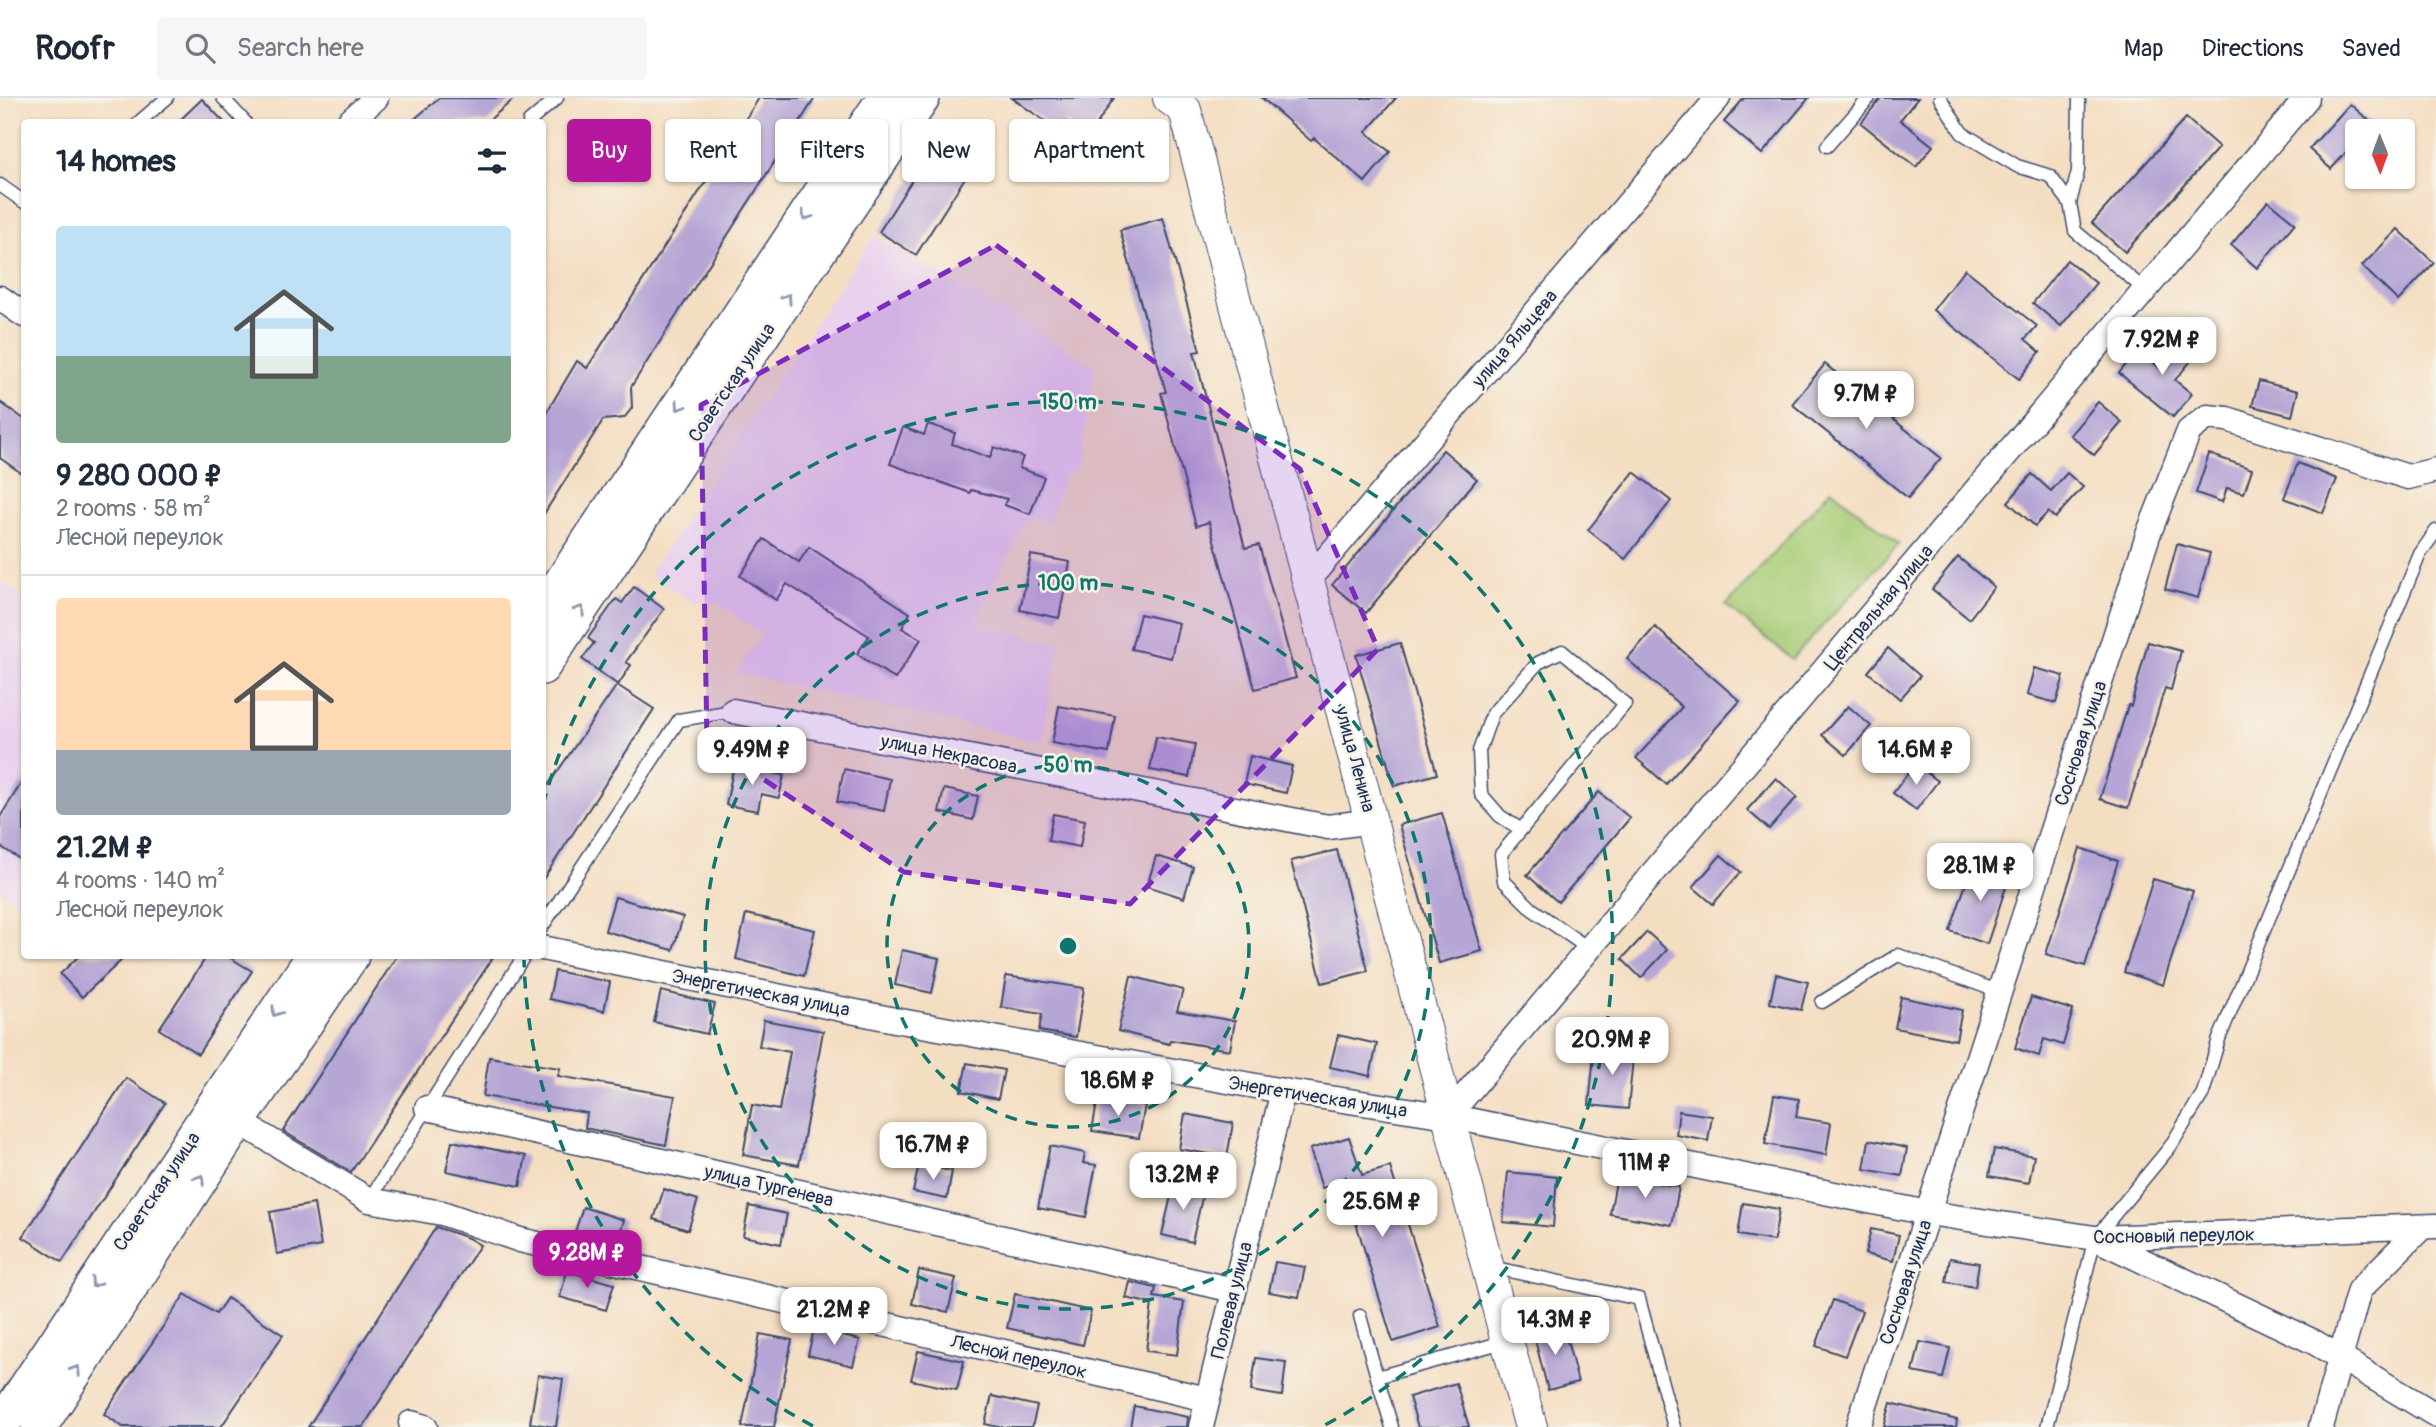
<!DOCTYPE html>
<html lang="en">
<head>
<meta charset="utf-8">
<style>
  :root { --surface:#fff; --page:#f6f6f7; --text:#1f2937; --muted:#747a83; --line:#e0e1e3; --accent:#b5179e }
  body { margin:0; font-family:Pangolin,sans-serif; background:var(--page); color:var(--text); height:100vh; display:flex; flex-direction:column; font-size:26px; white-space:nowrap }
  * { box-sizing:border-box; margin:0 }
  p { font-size:23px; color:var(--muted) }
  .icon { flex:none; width:38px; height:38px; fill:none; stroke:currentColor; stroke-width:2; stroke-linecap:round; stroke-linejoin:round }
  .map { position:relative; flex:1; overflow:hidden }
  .drawer { position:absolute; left:21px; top:21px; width:525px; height:840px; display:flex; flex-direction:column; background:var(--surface); border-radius:7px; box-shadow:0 2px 5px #0004 }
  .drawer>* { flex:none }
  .guide { position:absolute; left:567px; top:21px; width:665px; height:63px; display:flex; gap:14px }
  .needle { width:46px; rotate:179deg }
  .controls { position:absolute; left:2345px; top:21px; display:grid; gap:14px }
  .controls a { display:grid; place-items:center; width:70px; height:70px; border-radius:7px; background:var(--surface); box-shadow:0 2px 5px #0004; font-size:35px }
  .price { position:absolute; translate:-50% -60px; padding:0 16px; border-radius:14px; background:#fff; color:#222; font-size:23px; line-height:46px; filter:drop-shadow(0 2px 4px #0008) }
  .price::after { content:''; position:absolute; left:50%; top:42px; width:21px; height:16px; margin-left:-10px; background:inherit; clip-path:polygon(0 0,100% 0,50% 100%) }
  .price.current { background:var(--accent); color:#fff }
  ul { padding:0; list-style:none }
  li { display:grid; align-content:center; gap:14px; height:371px; padding:0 35px }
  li+li { border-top:2px solid var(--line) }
  li span { display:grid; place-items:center; height:217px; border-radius:7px; color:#555 }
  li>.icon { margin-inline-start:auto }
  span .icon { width:126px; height:126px; fill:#fffc; stroke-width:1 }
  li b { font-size:30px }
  h2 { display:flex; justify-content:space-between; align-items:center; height:84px; padding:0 35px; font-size:30px }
  .chip { padding:0 24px; border-radius:7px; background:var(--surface); box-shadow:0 2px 5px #0004; font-size:24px; line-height:63px }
  .chip.current { background:var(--accent); color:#fff }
  header { display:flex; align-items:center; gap:42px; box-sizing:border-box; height:98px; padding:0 35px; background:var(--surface); border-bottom:2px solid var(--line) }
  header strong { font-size:33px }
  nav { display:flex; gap:38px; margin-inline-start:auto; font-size:24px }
  .search { width:490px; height:63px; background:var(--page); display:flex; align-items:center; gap:18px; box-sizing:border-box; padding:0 24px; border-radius:7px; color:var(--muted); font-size:26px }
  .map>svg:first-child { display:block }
  .built { fill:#e9d2ee }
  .green { fill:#a8cc76; stroke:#627e6a; stroke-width:2 }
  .building { fill:#b6a6d5 }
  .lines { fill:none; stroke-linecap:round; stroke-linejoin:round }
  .service-casing { stroke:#3c496d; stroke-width:15 }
  .minor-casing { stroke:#3c496d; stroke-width:27 }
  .tertiary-casing { stroke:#3c496d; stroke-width:34 }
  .secondary-casing { stroke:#3c496d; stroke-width:38 }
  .service { stroke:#fff; stroke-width:12 }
  .minor { stroke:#fff; stroke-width:24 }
  .tertiary { stroke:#fff; stroke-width:32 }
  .secondary { stroke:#fff; stroke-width:35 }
  .oneway { stroke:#8d97ae }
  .marked { fill:#7b2cbf; fill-opacity:0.2; stroke:#7b2cbf; stroke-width:5; stroke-dasharray:14 9; stroke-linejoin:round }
  .ring { fill:none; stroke:#0f766e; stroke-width:3.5; stroke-dasharray:12 9 }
  .labels { text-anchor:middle; stroke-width:5; stroke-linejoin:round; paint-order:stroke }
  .street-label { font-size:19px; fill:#1b2f5e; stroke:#f7f3e8 }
  .centre { fill:#0f766e; stroke:#f7f3e8; stroke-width:3.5 }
  .ring-label { font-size:21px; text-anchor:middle; font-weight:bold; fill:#0f766e; stroke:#f7f3e8; stroke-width:5; stroke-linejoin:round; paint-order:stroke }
</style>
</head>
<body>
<header>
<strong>Roofr</strong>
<div class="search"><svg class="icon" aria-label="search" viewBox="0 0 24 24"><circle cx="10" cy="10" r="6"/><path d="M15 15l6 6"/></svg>Search here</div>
<nav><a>Map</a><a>Directions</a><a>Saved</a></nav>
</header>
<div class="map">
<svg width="2436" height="1329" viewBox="0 0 2436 1329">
  <rect width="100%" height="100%" fill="#f7f3e8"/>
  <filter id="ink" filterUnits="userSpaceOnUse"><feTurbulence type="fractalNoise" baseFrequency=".0143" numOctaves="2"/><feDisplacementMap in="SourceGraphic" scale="14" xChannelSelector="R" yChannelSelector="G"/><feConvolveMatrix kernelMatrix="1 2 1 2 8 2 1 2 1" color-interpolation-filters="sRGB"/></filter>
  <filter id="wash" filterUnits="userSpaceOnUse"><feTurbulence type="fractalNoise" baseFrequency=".00686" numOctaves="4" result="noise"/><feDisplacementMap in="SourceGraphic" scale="28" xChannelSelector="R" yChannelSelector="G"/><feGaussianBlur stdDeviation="1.57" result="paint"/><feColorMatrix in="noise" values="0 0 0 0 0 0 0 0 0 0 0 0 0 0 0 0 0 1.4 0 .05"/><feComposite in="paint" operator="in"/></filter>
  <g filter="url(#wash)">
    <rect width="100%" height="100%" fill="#f4dec2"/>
    <!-- built -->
    <g class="built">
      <polygon points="874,137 1096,269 1076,374 1066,374 1048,425 1028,419 974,526 1059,546 1041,644 736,575 762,537 715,503 691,504 649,476"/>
      <polygon points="0,483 24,499 24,808 0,792"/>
    </g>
    <!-- green -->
    <polygon class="green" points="1831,391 1899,446 1792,561 1726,508"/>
    <g id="blocks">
      <!-- building -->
      <g class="building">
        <polygon points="439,0 515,0 487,24 411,24"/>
        <polygon points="759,0 815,0 631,289 632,310 624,320 603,322 542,419 542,322 577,263 587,270"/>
        <polygon points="1012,0 1114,0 1088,39 1066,24 1059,33"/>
        <polygon points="1262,0 1396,0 1366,34 1390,54 1365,84 1314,40 1311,43"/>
        <polygon points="1744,0 1809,0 1762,56 1724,24"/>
        <polygon points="1881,0 1918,0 1900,22 1933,48 1916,69 1861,25"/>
        <polygon points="202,1 224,24 178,24"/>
        <polygon points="2350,6 2373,26 2366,33 2357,33 2357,43 2331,71 2309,51"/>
        <polygon points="2186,20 2219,49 2125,154 2092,125"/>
        <polygon points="945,30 982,53 916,157 879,134"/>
        <polygon points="2268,103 2295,125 2257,170 2231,147"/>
        <polygon points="1163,120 1200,253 1194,254 1245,450 1259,447 1296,580 1255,591 1209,424 1196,428 1161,295 1166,294 1120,132"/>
        <polygon points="2398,131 2434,165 2398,203 2362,168"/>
        <polygon points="2067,162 2096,185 2061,228 2033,205"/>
        <polygon points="1965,171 2037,228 2025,241 2040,254 2019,281 1933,212"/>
        <polygon points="2184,240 2200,252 2175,282 2192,296 2173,319 2119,275 2138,252 2160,270"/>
        <polygon points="1825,266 1941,360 1908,400 1792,306"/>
        <polygon points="2259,283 2298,293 2292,318 2252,308"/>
        <polygon points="0,304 24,321 24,377 0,360"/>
        <polygon points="2098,304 2122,324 2094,357 2070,337"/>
        <polygon points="928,326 955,335 952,346 990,360 994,349 1023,359 1019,370 1044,379 1030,416 1004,407 1007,401 971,392 970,395 890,366 903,329 924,337"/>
        <polygon points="1443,352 1477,381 1366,515 1332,487"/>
        <polygon points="2209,356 2252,371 2244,395 2227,390 2222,404 2196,395"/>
        <polygon points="2298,365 2337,381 2323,415 2284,400"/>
        <polygon points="1634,374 1671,403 1625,461 1588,432"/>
        <polygon points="2067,375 2083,389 2055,420 2048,414 2035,428 2008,404 2032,376 2051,393"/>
        <polygon points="764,441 799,464 809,449 910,515 902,530 921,541 895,581 857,556 869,538 787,486 776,502 740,478"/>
        <polygon points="2177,446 2210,455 2198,500 2165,491"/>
        <polygon points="1031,457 1070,464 1059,520 1020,512"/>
        <polygon points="1958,459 1994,489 1969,521 1932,491"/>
        <polygon points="634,489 664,511 626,564 631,567 618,587 582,561 594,545 588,540 616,501 622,505"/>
        <polygon points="1140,516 1179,525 1171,560 1131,551"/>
        <polygon points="1655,529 1740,603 1666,686 1636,660 1682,609 1627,561"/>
        <polygon points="2148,544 2181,553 2171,592 2165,590 2128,710 2100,701 2128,607 2131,608"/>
        <polygon points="1400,545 1437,676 1394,688 1356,557"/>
        <polygon points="1888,550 1920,578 1900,601 1868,574"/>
        <polygon points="2034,570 2064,578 2056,605 2027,597"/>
        <polygon points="617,587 654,611 542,783 542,696"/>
        <polygon points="1059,608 1115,618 1109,655 1052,645"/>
        <polygon points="1848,608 1871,628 1846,657 1822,637"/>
        <polygon points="1156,639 1195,646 1189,679 1150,672"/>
        <polygon points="1250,658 1292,668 1286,695 1244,686"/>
        <polygon points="1915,666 1938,683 1916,712 1893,695"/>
        <polygon points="734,667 784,677 779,700 761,696 758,713 726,707"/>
        <polygon points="844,671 890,681 884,713 837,704"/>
        <polygon points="1776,680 1797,699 1769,731 1747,712"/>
        <polygon points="24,681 24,764 0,748 0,719"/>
        <polygon points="944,691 978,698 973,722 939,714"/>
        <polygon points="1599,694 1630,720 1558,804 1527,777"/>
        <polygon points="1442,715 1482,853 1439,865 1399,727"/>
        <polygon points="1053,716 1085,722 1080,749 1048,743"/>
        <polygon points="2080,750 2118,763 2085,868 2046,856"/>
        <polygon points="1337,752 1368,873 1322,885 1291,763"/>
        <polygon points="1721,757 1741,774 1713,806 1693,789"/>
        <polygon points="1156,758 1193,769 1184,800 1147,788"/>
        <polygon points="1973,765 2010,777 1987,846 1950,833"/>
        <polygon points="2153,781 2193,793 2163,887 2124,874"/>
        <polygon points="615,799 683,819 673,852 605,833"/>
        <polygon points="746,816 815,832 804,878 736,861"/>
        <polygon points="1647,834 1667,852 1641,880 1622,861"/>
        <polygon points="902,852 939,860 932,895 895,887"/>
        <polygon points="79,858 126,858 82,899 60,876"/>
        <polygon points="207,858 227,858 252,873 198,956 159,931"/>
        <polygon points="397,858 494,858 351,1074 283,1033"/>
        <polygon points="555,873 610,884 604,913 549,901"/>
        <polygon points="1776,876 1808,884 1801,912 1770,905"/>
        <polygon points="1006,878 1084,890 1076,939 1039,933 1042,916 1001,909"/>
        <polygon points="1131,878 1183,892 1177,913 1235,923 1230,952 1170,942 1169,946 1118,933"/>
        <polygon points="661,893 715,906 707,936 654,924"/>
        <polygon points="1901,899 1962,912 1956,942 1895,930"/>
        <polygon points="2031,899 2073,912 2063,947 2044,941 2039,958 2015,950"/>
        <polygon points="764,922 823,933 799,1067 743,1057 752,1007 779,1012 790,954 759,948"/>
        <polygon points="1338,937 1377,946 1370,978 1330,969"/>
        <polygon points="1595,947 1634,950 1628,1011 1589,1007"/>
        <polygon points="489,959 560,970 558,978 675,998 666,1047 585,1030 587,1015 483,998"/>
        <polygon points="967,965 1004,972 998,1001 961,993"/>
        <polygon points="126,980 165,1005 62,1164 23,1139"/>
        <polygon points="1774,997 1799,1001 1796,1019 1831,1025 1826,1057 1765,1046"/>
        <polygon points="1098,999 1145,1007 1139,1040 1092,1033"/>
        <polygon points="1679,1013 1712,1018 1708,1043 1676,1037"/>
        <polygon points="1185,1016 1233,1025 1227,1059 1179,1051"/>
        <polygon points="1349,1039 1362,1077 1390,1069 1440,1229 1393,1244 1343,1083 1322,1090 1310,1051"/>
        <polygon points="1869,1042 1907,1050 1902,1078 1864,1071"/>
        <polygon points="452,1043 526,1058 520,1088 446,1073"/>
        <polygon points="1050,1048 1085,1055 1083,1065 1096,1067 1086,1119 1038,1110"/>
        <polygon points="1994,1051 2034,1058 2029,1085 1989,1078"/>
        <polygon points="919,1066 952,1073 947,1101 913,1094"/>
        <polygon points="1508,1074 1557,1079 1553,1129 1503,1124"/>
        <polygon points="1617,1078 1679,1089 1672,1127 1610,1116"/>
        <polygon points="1174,1085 1204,1091 1192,1144 1162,1137"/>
        <polygon points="664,1091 698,1102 688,1132 654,1121"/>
        <polygon points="1743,1105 1779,1111 1774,1143 1738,1137"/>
        <polygon points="314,1106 321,1148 277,1156 270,1114"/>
        <polygon points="749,1108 787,1116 781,1146 743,1138"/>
        <polygon points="583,1109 624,1122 616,1147 575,1134"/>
        <polygon points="436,1129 468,1140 480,1147 363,1329 308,1329"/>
        <polygon points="1871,1131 1899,1137 1893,1163 1865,1156"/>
        <polygon points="1950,1160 1979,1165 1975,1189 1946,1184"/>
        <polygon points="1275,1164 1305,1169 1299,1199 1269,1194"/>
        <polygon points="919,1172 956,1180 948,1214 912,1206"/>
        <polygon points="567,1173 614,1186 606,1212 560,1199"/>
        <polygon points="1130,1184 1156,1190 1154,1199 1184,1204 1177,1257 1146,1253 1152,1206 1126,1200"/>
        <polygon points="185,1196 216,1216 227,1200 283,1237 221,1329 123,1329 104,1316"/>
        <polygon points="1015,1196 1091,1213 1083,1247 1007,1230"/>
        <polygon points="1833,1202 1862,1213 1845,1258 1816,1248"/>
        <polygon points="1563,1227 1578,1284 1548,1292 1533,1234"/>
        <polygon points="814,1231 860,1242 853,1268 808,1257"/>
        <polygon points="760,1236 792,1242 774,1329 742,1329"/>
        <polygon points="1920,1244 1950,1250 1943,1280 1913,1274"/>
        <polygon points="918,1253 964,1263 957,1292 911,1282"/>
        <polygon points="1256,1260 1286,1264 1282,1298 1251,1293"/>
        <polygon points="538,1277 563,1281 556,1329 530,1325"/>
        <polygon points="1456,1285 1469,1329 1418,1329 1409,1299"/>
        <polygon points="992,1298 1037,1308 1032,1329 998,1329 985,1326"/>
        <polygon points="1891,1305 1957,1322 1956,1329 1884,1329"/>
        <polygon points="1134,1308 1188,1319 1187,1329 1130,1329"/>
      </g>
    </g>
  </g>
  <g filter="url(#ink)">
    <use href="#blocks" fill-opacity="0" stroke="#3c496d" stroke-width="2"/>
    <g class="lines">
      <defs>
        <g id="service">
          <polyline points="223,0 245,24"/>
          <polyline points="1940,0 1962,35 2017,68 2050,78 2070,105"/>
          <polyline points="2079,0 2078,73 2070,105 2075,133 2145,192"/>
          <polyline points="139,24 167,0"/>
          <polyline points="529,24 557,0"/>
          <polyline points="1827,48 1869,0"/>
          <polyline points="0,87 24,104"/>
          <polyline points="1520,731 1500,718 1481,696 1479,653 1492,616 1538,565 1562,553 1625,606 1501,756 1504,783 1532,811 1589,851"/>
          <polyline points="542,829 679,622 733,613"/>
          <polyline points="1822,904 1898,857 2000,894"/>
          <polyline points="369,1102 524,858"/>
          <polyline points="1491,1169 1639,1201 1674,1329"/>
          <polyline points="1360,1218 1377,1279"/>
          <polyline points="1392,1329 1377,1279 1507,1243"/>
          <polyline points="2047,1329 2095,1140 2170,1049 2203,995 2219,941 2420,456 2436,433"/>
        </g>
        <g id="minor">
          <polyline points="349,24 376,0"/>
          <polyline points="0,200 24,217"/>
          <polyline points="1309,481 1718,0"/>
          <polyline points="733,613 1328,729 1372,723"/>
          <polyline points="542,850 895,922 1283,993 1448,1018 1928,1115 2095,1140 2436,1128"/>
          <polyline points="427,1010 1234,1192"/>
          <polyline points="1448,1018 2307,0"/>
          <polyline points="238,1023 369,1102 442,1115 520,1142 1207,1301"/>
          <polyline points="2099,1142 2314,1244 2436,1317"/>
          <polyline points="411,1325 425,1329"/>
          <polyline points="1201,1329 1283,993"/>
          <polyline points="1858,1329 2148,437 2189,333 2207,319 2227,321 2408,379 2436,372"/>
          <polyline points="2321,1329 2359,1192 2421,1130"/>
        </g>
        <polyline id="tertiary" points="1169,0 1185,12 1507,1243 1531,1329"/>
        <g id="secondary">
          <polyline points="542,514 885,0"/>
          <polyline points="542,569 751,253 922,0"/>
          <polyline points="0,1329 314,858"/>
          <polyline points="39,1329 238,1023 351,858"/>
        </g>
      </defs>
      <!-- service casing -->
      <use href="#service" class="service-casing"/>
      <!-- minor casing -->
      <use href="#minor" class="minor-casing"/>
      <!-- tertiary casing -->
      <use href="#tertiary" class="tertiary-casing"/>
      <!-- secondary casing -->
      <use href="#secondary" class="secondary-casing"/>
      <!-- service -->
      <use href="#service" class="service"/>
      <!-- minor -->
      <use href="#minor" class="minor"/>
      <!-- tertiary -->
      <use href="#tertiary" class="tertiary"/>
      <!-- secondary -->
      <use href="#secondary" class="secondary"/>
    </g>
    <!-- one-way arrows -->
    <defs><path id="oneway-chevron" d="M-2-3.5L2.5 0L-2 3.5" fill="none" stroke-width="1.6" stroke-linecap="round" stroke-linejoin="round" transform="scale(1.75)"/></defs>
    <g class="oneway">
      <use href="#oneway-chevron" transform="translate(806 118) rotate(124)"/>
      <use href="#oneway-chevron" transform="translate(787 200) rotate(-56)"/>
      <use href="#oneway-chevron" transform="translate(680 308) rotate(124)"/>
      <use href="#oneway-chevron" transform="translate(580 512) rotate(-57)"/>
      <use href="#oneway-chevron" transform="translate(276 914) rotate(124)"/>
      <use href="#oneway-chevron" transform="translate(200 1081) rotate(-57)"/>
      <use href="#oneway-chevron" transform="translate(95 1185) rotate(124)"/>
      <use href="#oneway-chevron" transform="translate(76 1272) rotate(-57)"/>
    </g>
  </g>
  <!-- marked area -->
  <path class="marked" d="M996 147 1300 371 1378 551 1130 806 904 774 707 644 701 307Z"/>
  <!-- distance rings -->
  <g class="ring">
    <circle cx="1068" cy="848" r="181"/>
    <circle cx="1068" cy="848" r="363"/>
    <path d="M813 1328A544 544 0 0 1 524 862M543 707A544 544 0 1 1 1323 1328"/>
  </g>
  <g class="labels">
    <!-- street labels -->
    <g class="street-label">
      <text transform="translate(1514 240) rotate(-50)" y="7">улица Яльцева</text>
      <text transform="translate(731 284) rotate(-56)" y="7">Советская улица</text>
      <text transform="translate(1878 509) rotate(-50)" y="7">Центральная улица</text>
      <text transform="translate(2080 645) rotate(-72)" y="7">Сосновая улица</text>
      <text transform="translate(949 655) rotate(11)" y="7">улица Некрасова</text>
      <text transform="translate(1356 661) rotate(75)" y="7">улица Ленина</text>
      <text transform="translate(761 894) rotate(11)" y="7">Энергетическая улица</text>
      <text transform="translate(1318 998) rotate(9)" y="7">Энергетическая улица</text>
      <text transform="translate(769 1087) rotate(13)" y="7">улица Тургенева</text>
      <text transform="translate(156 1093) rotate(-56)" y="7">Советская улица</text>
      <text transform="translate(2174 1137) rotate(-1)" y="7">Сосновый переулок</text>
      <text transform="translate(1905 1184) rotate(-72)" y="7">Сосновая улица</text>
      <text transform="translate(1231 1202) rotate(-76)" y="7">Полевая улица</text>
      <text transform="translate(1019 1258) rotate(13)" y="7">Лесной переулок</text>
    </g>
  </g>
  <circle cx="1068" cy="848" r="10" class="centre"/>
  <g class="ring-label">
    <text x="1068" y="311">150 m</text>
    <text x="1068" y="492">100 m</text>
    <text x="1068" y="674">50 m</text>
  </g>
</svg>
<div class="controls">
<a><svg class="needle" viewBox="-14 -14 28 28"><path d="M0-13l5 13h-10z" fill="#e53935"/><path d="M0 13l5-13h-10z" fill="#747a83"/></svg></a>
</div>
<b class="price" style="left:2162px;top:279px">7.92M ₽</b>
<b class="price" style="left:1866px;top:333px">9.7M ₽</b>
<b class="price" style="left:752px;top:689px">9.49M ₽</b>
<b class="price" style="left:1916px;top:689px">14.6M ₽</b>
<b class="price" style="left:1980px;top:805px">28.1M ₽</b>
<b class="price" style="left:1612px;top:979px">20.9M ₽</b>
<b class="price" style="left:1118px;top:1020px">18.6M ₽</b>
<b class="price" style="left:933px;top:1084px">16.7M ₽</b>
<b class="price" style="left:1645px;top:1102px">11M ₽</b>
<b class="price" style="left:1183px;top:1114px">13.2M ₽</b>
<b class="price" style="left:1382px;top:1141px">25.6M ₽</b>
<b class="price current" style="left:587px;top:1192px">9.28M ₽</b>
<b class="price" style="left:834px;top:1249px">21.2M ₽</b>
<b class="price" style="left:1555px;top:1259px">14.3M ₽</b>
<div class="guide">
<a class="chip current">Buy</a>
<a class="chip">Rent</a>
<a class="chip">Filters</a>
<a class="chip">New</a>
<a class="chip">Apartment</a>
</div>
<section class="drawer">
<h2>14 homes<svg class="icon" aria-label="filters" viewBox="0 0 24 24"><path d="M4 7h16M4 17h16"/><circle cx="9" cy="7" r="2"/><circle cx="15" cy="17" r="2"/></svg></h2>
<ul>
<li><span style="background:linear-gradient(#bfe0f5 60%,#7fa58c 0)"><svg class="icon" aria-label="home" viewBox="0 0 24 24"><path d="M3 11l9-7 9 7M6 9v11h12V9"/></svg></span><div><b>9 280 000 ₽</b><p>2 rooms · 58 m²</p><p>Лесной переулок</p></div></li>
<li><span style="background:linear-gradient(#ffd9b3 70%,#9aa5b1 0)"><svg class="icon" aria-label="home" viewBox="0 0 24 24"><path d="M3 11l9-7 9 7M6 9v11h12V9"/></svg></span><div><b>21.2M ₽</b><p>4 rooms · 140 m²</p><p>Лесной переулок</p></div></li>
</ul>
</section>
</div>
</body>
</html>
